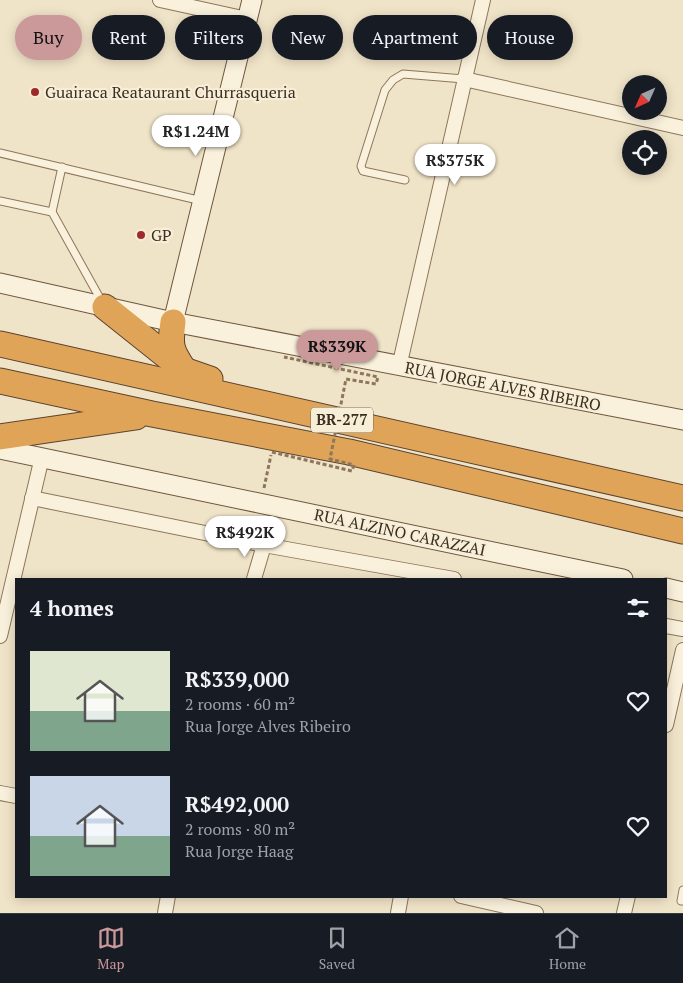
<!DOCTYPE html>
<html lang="en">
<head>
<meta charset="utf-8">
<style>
  :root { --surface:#171b24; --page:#242831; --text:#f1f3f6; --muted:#9ea1a6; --line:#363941; --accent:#cc999b }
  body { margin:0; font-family:"PT Serif",serif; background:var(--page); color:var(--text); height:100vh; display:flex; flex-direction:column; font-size:19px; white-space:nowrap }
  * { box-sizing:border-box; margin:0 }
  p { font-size:16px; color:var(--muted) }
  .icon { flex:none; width:28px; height:28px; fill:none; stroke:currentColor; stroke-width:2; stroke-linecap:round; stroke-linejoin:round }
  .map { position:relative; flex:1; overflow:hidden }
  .sheet { position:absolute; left:15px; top:578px; width:652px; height:320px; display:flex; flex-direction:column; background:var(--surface); border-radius:0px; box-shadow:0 2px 12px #0003 }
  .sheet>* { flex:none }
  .banner { position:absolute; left:15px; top:15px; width:654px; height:45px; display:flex; gap:10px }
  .needle { width:32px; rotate:225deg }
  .controls { position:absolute; left:622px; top:75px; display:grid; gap:10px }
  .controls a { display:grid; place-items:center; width:45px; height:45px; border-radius:50%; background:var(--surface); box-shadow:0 2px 12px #0003; font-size:25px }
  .price { position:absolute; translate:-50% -42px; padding:0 11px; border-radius:18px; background:#fff; color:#222; font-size:16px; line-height:32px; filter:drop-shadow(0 1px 2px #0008) }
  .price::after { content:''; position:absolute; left:50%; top:30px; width:15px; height:11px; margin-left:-8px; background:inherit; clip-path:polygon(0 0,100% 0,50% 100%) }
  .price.on { background:var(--accent); color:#111 }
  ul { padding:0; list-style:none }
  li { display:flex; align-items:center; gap:15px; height:125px; padding:0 15px }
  li span { display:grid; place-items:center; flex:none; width:140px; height:100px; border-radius:0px; color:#555 }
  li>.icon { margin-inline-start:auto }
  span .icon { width:60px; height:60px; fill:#fffc; stroke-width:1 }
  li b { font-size:21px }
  h2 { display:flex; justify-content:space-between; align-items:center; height:60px; padding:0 15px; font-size:21px }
  .pill { padding:0 18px; border-radius:22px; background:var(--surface); box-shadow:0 2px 12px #0003; font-size:18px; line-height:45px }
  .pill.on { background:var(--accent); color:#111 }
  .tab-bar { display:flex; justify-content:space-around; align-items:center; height:70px; border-top:1px solid var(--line); background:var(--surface); font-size:14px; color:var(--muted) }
  .tab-bar a { display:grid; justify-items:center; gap:2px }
  .tab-bar .on { color:var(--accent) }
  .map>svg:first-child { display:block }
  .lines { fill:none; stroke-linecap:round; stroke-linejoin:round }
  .service-casing { stroke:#8d765c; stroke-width:9 }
  .minor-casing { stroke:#8d765c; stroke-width:16 }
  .secondary-casing { stroke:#6f573f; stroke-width:21 }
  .motorway-casing { stroke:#5b4430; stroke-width:27 }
  .path { stroke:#8d765c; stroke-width:3; stroke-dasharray:4 2.5; stroke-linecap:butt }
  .service { stroke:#faf1dc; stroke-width:7 }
  .minor { stroke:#faf1dc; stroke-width:14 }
  .secondary { stroke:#faf1dc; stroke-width:19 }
  .motorway { stroke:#e0a458; stroke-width:25 }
  .path-bridge { stroke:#8d765c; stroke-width:3; stroke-dasharray:4 2.5; stroke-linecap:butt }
  .poi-dot { fill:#9e2a2b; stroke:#f7eed8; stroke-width:2 }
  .labels { text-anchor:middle; stroke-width:4.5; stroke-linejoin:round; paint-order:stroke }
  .shield { fill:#f7eed8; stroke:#756857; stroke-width:1 }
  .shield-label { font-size:15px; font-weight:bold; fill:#3d2e20 }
  .poi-label { font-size:16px; fill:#3d2e20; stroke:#f7eed8; text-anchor:start }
  .street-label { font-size:16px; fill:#3d2e20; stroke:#f7eed8 }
</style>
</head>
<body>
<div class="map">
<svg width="683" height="913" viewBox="0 0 683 913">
  <rect width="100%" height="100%" fill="#f0e4c8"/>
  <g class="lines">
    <defs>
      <g id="service">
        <polyline points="0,153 202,201"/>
        <polyline points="62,167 52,212 102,302"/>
        <polyline points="405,180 363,171 361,166 385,90 393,80 403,74 464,79"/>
        <polyline points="0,201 52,212"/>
        <polyline points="683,890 681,901 683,901"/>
      </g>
      <g id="minor">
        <polyline points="160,0 247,19"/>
        <polyline points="464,79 683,128"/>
        <polyline points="399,367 483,0"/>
        <polyline points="32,498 264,545 454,579"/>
        <polyline points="254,579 264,545"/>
        <polyline points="666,626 683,629"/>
        <polyline points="0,636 42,457"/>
        <polyline points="666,725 683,650"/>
        <polyline points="0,793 16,796"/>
        <polyline points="461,896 536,913"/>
        <polyline points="165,913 168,896"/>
        <polyline points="398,913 401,896"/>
        <polyline points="624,913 628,896"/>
      </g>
      <g id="secondary">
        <polyline points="0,283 173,322 683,420"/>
        <polyline points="173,322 252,0"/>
        <polyline points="0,449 623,579"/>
        <polyline points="666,588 683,592"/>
      </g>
      <g id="motorway">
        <polyline points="105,307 184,370 210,379"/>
        <path d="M173 322C170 344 170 349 183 368"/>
        <polyline points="0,344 683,498"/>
        <polyline points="0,381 152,414 349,452 683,531"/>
        <polyline points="0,437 136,417"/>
      </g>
    </defs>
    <!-- service casing -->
    <use href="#service" class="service-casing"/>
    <!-- minor casing -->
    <use href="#minor" class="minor-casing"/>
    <!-- secondary casing -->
    <use href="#secondary" class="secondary-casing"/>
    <!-- motorway casing -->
    <use href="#motorway" class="motorway-casing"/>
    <!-- path -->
    <polyline class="path" points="264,488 271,455"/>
    <!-- service -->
    <use href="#service" class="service"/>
    <!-- minor -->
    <use href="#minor" class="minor"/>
    <!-- secondary -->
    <use href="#secondary" class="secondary"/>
    <!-- motorway -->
    <use href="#motorway" class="motorway"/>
    <!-- path-bridge -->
    <polyline class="path-bridge" points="272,452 352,471 354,465 330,459 346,379 376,384 378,377 284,357"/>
  </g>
  <!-- markers -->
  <g class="poi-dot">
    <circle cx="35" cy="92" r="5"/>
    <circle cx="141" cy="235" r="5"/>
  </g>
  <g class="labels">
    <!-- shield labels -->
    <rect class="shield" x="311" y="407.5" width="62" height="25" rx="4"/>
    <g class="shield-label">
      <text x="342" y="425">BR-277</text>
    </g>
    <!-- poi labels -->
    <g class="poi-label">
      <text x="45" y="98">Guairaca Reataurant Churrasqueria</text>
      <text x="151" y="241">GP</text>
    </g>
    <!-- street labels -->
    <g class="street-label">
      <text transform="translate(503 386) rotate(11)" y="6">RUA JORGE ALVES RIBEIRO</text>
      <text transform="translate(400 532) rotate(12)" y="6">RUA ALZINO CARAZZAI</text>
    </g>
  </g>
</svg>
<div class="controls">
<a><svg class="needle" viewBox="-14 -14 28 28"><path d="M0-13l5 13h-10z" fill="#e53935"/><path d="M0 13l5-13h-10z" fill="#9ea1a6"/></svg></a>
<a><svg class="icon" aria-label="locate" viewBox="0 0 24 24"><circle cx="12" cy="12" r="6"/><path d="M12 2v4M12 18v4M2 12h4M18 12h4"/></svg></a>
</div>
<b class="price" style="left:196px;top:157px">R$1.24M</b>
<b class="price" style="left:455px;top:186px">R$375K</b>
<b class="price on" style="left:337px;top:372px">R$339K</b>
<b class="price" style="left:245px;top:558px">R$492K</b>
<div class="banner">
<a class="pill on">Buy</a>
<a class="pill">Rent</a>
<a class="pill">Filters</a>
<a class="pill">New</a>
<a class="pill">Apartment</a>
<a class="pill">House</a>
</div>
<section class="sheet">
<h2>4 homes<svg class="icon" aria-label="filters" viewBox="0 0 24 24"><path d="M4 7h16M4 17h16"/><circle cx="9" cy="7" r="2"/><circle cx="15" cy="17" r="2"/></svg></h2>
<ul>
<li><span style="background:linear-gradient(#dfe7d0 60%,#7fa58c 0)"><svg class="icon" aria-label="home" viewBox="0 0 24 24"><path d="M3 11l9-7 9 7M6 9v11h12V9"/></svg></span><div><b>R$339,000</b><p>2 rooms · 60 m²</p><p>Rua Jorge Alves Ribeiro</p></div><svg class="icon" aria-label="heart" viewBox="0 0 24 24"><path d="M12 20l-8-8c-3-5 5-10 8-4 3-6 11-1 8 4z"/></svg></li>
<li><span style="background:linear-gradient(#c9d6e8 60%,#7fa58c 0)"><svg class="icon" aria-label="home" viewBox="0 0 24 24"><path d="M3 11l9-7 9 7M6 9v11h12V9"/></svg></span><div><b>R$492,000</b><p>2 rooms · 80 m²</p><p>Rua Jorge Haag</p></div><svg class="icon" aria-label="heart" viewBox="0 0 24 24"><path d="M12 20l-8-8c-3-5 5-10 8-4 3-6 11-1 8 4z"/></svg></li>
</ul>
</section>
</div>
<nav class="tab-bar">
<a class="on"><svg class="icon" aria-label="map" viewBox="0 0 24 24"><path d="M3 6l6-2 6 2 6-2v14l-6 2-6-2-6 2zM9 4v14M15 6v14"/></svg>Map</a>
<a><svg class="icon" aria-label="saved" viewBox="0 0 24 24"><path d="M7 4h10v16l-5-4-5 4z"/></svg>Saved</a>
<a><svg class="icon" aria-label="home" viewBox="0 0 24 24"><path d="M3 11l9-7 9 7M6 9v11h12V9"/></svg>Home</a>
</nav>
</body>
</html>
